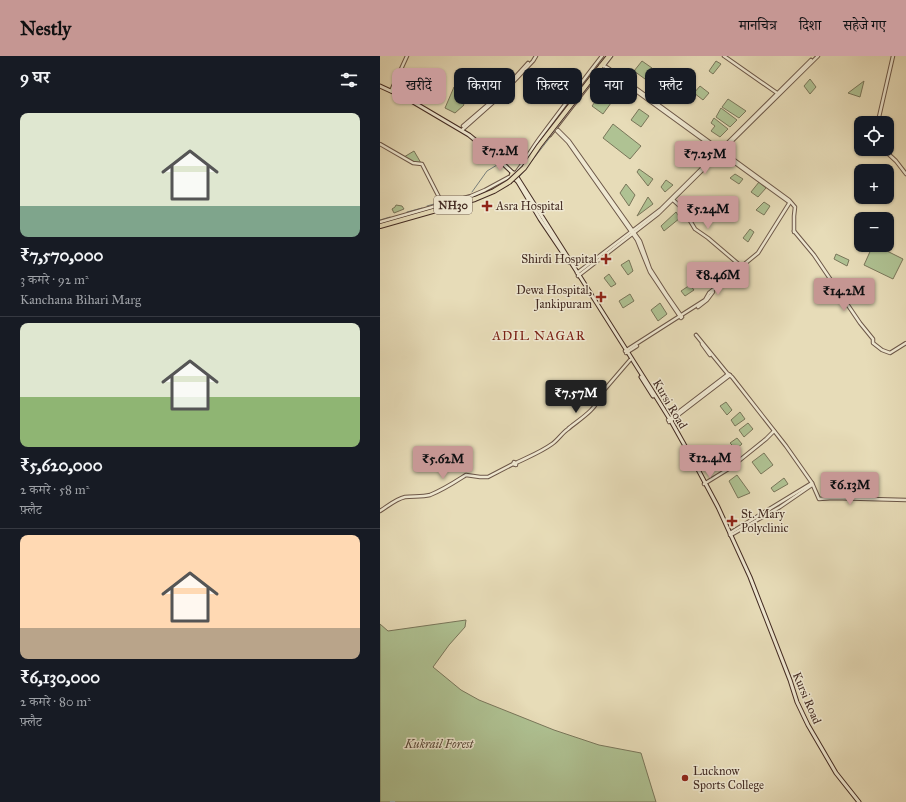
<!DOCTYPE html>
<html lang="hi">
<head>
<meta charset="utf-8">
<style>
  :root { --surface:#171b24; --page:#242831; --text:#f1f3f6; --muted:#9ea1a6; --line:#363941; --accent:#c59692 }
  body { margin:0; font-family:"IM FELL Great Primer","Noto Serif Devanagari",serif; background:var(--page); color:var(--text); height:100vh; display:flex; flex-direction:column; font-size:15px; white-space:nowrap }
  * { box-sizing:border-box; margin:0 }
  p { font-size:13px; color:var(--muted) }
  .icon { flex:none; width:22px; height:22px; fill:none; stroke:currentColor; stroke-width:2; stroke-linecap:round; stroke-linejoin:round }
  .map { position:relative; flex:1; overflow:hidden }
  .side { display:flex; flex-direction:column; background:var(--surface); width:380px }
  .side>* { flex:none }
  .guide { position:absolute; left:12px; top:12px; width:380px; height:36px; display:flex; gap:8px }
  .buttons { position:absolute; left:474px; top:60px; display:grid; gap:8px }
  .buttons a { display:grid; place-items:center; width:40px; height:40px; border-radius:8px; background:var(--surface); box-shadow:0 1px 3px #0004; font-size:20px }
  .price { position:absolute; translate:-50% -34px; padding:0 9px; border-radius:4px; background:var(--accent); color:#111; font-size:13px; line-height:26px; filter:drop-shadow(0 1px 2px #0008) }
  .price::after { content:''; position:absolute; left:50%; top:24px; width:12px; height:9px; margin-left:-6px; background:inherit; clip-path:polygon(0 0,100% 0,50% 100%) }
  .price.current { background:#222; color:#fff }
  ul { padding:0; list-style:none }
  li { display:grid; align-content:center; gap:8px; height:212px; padding:0 20px }
  li+li { border-top:1px solid var(--line) }
  li span { display:grid; place-items:center; height:124px; border-radius:8px; color:#555 }
  li>.icon { margin-inline-start:auto }
  span .icon { width:72px; height:72px; fill:#fffc; stroke-width:1 }
  li b { font-size:17px }
  h2 { display:flex; justify-content:space-between; align-items:center; height:48px; padding:0 20px; font-size:17px }
  .chip { padding:0 14px; border-radius:8px; background:var(--surface); box-shadow:0 1px 3px #0004; font-size:14px; line-height:36px }
  .chip.current { background:var(--accent); color:#111 }
  header { display:flex; align-items:center; gap:24px; box-sizing:border-box; height:56px; padding:0 20px; background:var(--accent); color:#111 }
  header strong { font-size:19px }
  nav { display:flex; gap:22px; margin-inline-start:auto; font-size:14px }
  main { display:flex; flex:1; min-height:0 }
  .map>svg:first-child { display:block }
  .green { fill:#afc293; stroke:#79765a }
  .lines { fill:none; stroke-linecap:round; stroke-linejoin:round }
  .stream { stroke:#79807d; stroke-width:1 }
  .river { stroke:#9db8ba; stroke-width:2.5 }
  .tertiary-casing { stroke:#6c5748; stroke-width:4.5 }
  .secondary-casing { stroke:#432b22; stroke-width:5 }
  .trunk-casing { stroke:#432b22; stroke-width:6 }
  .tertiary { stroke:#efe8d1; stroke-width:2.5 }
  .secondary { stroke:#efe8d1; stroke-width:3 }
  .trunk { stroke:#e7dcb8; stroke-width:4 }
  .trunk-bridge-casing { stroke:#432b22; stroke-width:6; stroke-linecap:butt }
  .trunk-bridge { stroke:#e7dcb8; stroke-width:4 }
  .poi-dot { fill:#8f2418; stroke:#efe8d1; stroke-width:1.5 }
  .labels { text-anchor:middle; stroke-width:3; stroke-linejoin:round; paint-order:stroke }
  .shield { fill:#efe8d1; stroke:#776456; stroke-width:1 }
  .shield-label { font-size:11px; font-weight:bold; fill:#432b22 }
  .poi-label { font-size:12px; fill:#432b22; stroke:#efe8d1; text-anchor:start }
  .street-label { font-size:12px; fill:#432b22; stroke:#efe8d1 }
  .park-label { font-size:12px; font-style:italic; fill:#594939; stroke:#efe8d1 }
  .neighbourhood-label { font-size:13px; letter-spacing:1px; fill:#7a1f14; stroke:#efe8d1 }
</style>
</head>
<body>
<header>
<strong>Nestly</strong>
<nav><a>मानचित्र</a><a>दिशा</a><a>सहेजे गए</a></nav>
</header>
<main>
<section class="side">
<h2>9 घर<svg class="icon" aria-label="filters" viewBox="0 0 24 24"><path d="M4 7h16M4 17h16"/><circle cx="9" cy="7" r="2"/><circle cx="15" cy="17" r="2"/></svg></h2>
<ul>
<li><span style="background:linear-gradient(#dfe7d0 75%,#7fa58c 0)"><svg class="icon" aria-label="home" viewBox="0 0 24 24"><path d="M3 11l9-7 9 7M6 9v11h12V9"/></svg></span><div><b>₹7,570,000</b><p>3 कमरे · 92 m²</p><p>Kanchana Bihari Marg</p></div></li>
<li><span style="background:linear-gradient(#dfe7d0 60%,#8fb573 0)"><svg class="icon" aria-label="home" viewBox="0 0 24 24"><path d="M3 11l9-7 9 7M6 9v11h12V9"/></svg></span><div><b>₹5,620,000</b><p>2 कमरे · 58 m²</p><p>फ़्लैट</p></div></li>
<li><span style="background:linear-gradient(#ffd9b3 75%,#b9a48a 0)"><svg class="icon" aria-label="home" viewBox="0 0 24 24"><path d="M3 11l9-7 9 7M6 9v11h12V9"/></svg></span><div><b>₹6,130,000</b><p>2 कमरे · 80 m²</p><p>फ़्लैट</p></div></li>
</ul>
</section>
<div class="map">
<svg width="526" height="746" viewBox="0 0 526 746">
  <rect width="100%" height="100%" fill="#e7dcb8"/>
  <filter id="stains"><feTurbulence type="fractalNoise" baseFrequency=".005" numOctaves="4"/><feColorMatrix values="0 0 0 0 .2 0 0 0 0 .09 0 0 0 0 .02 0 0 0 .5 -.17"/></filter>
  <radialGradient id="worn" r=".72"><stop offset=".6" stop-color="#630" stop-opacity="0"/><stop offset="1" stop-color="#630" stop-opacity=".3"/></radialGradient>
  <!-- green -->
  <g class="green">
    <polygon points="262,5 272,12 265,23 254,15"/>
    <polygon points="336,5 341,8 333,18 329,15"/>
    <polygon points="283,18 295,27 287,38 275,30"/>
    <polygon points="430,23 436,31 430,38 424,30"/>
    <polygon points="484,25 480,41 468,37"/>
    <polygon points="35,29 46,33 43,39 33,33"/>
    <polygon points="320,30 329,37 323,44 314,37"/>
    <polygon points="74,31 84,49 75,57 65,52"/>
    <polygon points="220,39 231,47 223,58 212,50"/>
    <polygon points="348,43 366,55 359,62 342,51"/>
    <polygon points="341,52 357,64 350,71 336,61"/>
    <polygon points="259,53 269,60 261,71 251,64"/>
    <polygon points="334,62 348,73 340,81 331,75 335,70 331,67"/>
    <polygon points="233,68 261,90 250,103 223,82"/>
    <polygon points="34,95 41,107 33,107 24,101"/>
    <polygon points="259,113 273,123 268,130 257,116"/>
    <polygon points="355,118 363,123 359,128 350,122"/>
    <polygon points="286,124 293,129 285,136 281,131"/>
    <polygon points="379,126 386,132 378,141 371,136"/>
    <polygon points="246,128 255,139 249,150 240,137"/>
    <polygon points="268,141 273,148 257,160"/>
    <polygon points="384,146 390,150 384,159 376,154"/>
    <polygon points="16,149 22,150 24,153 14,157 12,153 15,151"/>
    <polygon points="296,156 300,162 284,175 281,170"/>
    <polygon points="370,173 374,176 368,186 363,182"/>
    <polygon points="493,189 495,189 523,203 513,223 484,209"/>
    <polygon points="456,198 469,204 467,210 454,203"/>
    <polygon points="249,204 253,215 248,219 241,209"/>
    <polygon points="229,218 236,228 231,231 224,222"/>
    <polygon points="310,229 314,234 305,240 301,235"/>
    <polygon points="250,238 254,245 243,252 239,245"/>
    <polygon points="280,247 287,258 278,265 271,254"/>
    <polygon points="346,346 352,354 347,359 340,350"/>
    <polygon points="360,356 365,363 355,370 351,364"/>
    <polygon points="368,367 373,373 364,381 359,374"/>
    <polygon points="357,382 362,388 356,393 350,387"/>
    <polygon points="384,397 393,409 381,418 372,406"/>
    <polygon points="357,419 370,437 358,442 349,425"/>
    <polygon points="404,422 408,428 394,436 391,432"/>
    <polygon points="86,564 85,571 69,589 53,611 81,634 99,644 174,674 219,689 261,697 276,746 0,746 0,568 8,575"/>
  </g>
  <g class="lines">
    <!-- stream -->
    <g class="stream">
      <polyline points="226,9 233,0"/>
      <polyline points="177,72 223,13"/>
      <polyline points="140,120 175,75"/>
      <polyline points="92,136 107,115 117,109 117,108"/>
      <polyline points="72,143 78,142"/>
      <polyline points="47,150 54,148"/>
      <polyline points="27,156 42,152"/>
      <polyline points="0,164 10,161"/>
    </g>
    <!-- river -->
    <polyline class="river" points="11,746 14,746"/>
    <defs>
      <g id="tertiary">
        <polyline points="344,0 397,37"/>
        <polyline points="224,10 228,12 409,144 415,151 414,160 414,176"/>
        <polyline points="226,11 227,14 409,146"/>
        <polyline points="11,35 27,0"/>
        <polyline points="499,61 513,0"/>
        <polyline points="496,67 497,63"/>
        <polyline points="83,70 118,40 148,7"/>
        <polyline points="82,74 118,42 153,5 156,0"/>
        <polyline points="170,79 231,0"/>
        <polyline points="0,88 33,107 42,108 62,147"/>
        <polyline points="503,93 516,105 526,118"/>
        <path d="M135 118C144 107 151 94 159 83 180 55 201 27 222 0"/>
        <polyline points="292,143 303,153 315,173 328,182 362,211"/>
        <polyline points="0,166 91,140 105,134 129,121 132,121"/>
        <polyline points="414,175 434,199 480,267 493,283 493,287 502,294 510,297 526,287"/>
        <polyline points="197,217 281,153 431,4"/>
        <polyline points="198,220 278,158 438,0"/>
        <polyline points="318,251 327,244 333,236"/>
        <polyline points="301,262 270,216 257,184 188,86 177,75 178,74 189,85 260,185 270,213 286,238 302,261"/>
        <polyline points="316,279 347,317 352,321 406,390 432,427 439,443 453,442 526,444"/>
        <polyline points="322,287 322,288 330,299"/>
        <polyline points="245,295 325,244 329,237 378,197 410,146"/>
        <polyline points="246,297 257,290"/>
        <polyline points="288,364 347,319 350,319"/>
        <polyline points="289,366 349,320 350,319"/>
        <path d="M136 407C148 401 161 396 172 388 178 384 182 377 188 373 197 365 218 353 219 340L250 304"/>
        <polyline points="324,428 350,412 386,383 394,375"/>
        <path d="M0 455C8 450 16 443 25 441 33 440 42 441 50 439 63 434 75 426 86 419L100 421H108L133 408 134 406 136 407V409L133 408"/>
        <polyline points="350,479 350,477 432,427"/>
        <polyline points="350,479 351,479 400,451 432,429"/>
      </g>
      <g id="secondary">
        <polyline points="0,30 28,43 89,79 117,102 134,118"/>
        <polyline points="137,121 199,219 271,333 291,365 314,406 338,451 370,521 410,624 417,646 428,669 456,717 479,746"/>
        <polyline points="135,123 138,126 160,163 189,206"/>
        <polyline points="261,321 273,340"/>
      </g>
      <g id="trunk">
        <polyline points="221,10 229,0"/>
        <circle cx="134" cy="120" r="2.5"/>
        <polyline points="0,170 95,143 114,135 129,126"/>
      </g>
    </defs>
    <!-- tertiary casing -->
    <use href="#tertiary" class="tertiary-casing"/>
    <!-- secondary casing -->
    <use href="#secondary" class="secondary-casing"/>
    <!-- trunk casing -->
    <use href="#trunk" class="trunk-casing"/>
    <!-- tertiary -->
    <use href="#tertiary" class="tertiary"/>
    <!-- secondary -->
    <use href="#secondary" class="secondary"/>
    <!-- trunk -->
    <use href="#trunk" class="trunk"/>
    <defs>
      <polyline id="trunk-bridge" points="129,126 144,112 159,90 221,10"/>
    </defs>
    <!-- trunk-bridge casing -->
    <use href="#trunk-bridge" class="trunk-bridge-casing"/>
    <!-- trunk-bridge -->
    <use href="#trunk-bridge" class="trunk-bridge"/>
  </g>
  <!-- markers -->
  <g class="poi-dot">
    <path d="M105 144h4v4h4v4h-4v4h-4v-4h-4v-4h4z"/>
    <path d="M224 197h4v4h4v4h-4v4h-4v-4h-4v-4h4z"/>
    <path d="M219 235h4v4h4v4h-4v4h-4v-4h-4v-4h4z"/>
    <path d="M350 459h4v4h4v4h-4v4h-4v-4h-4v-4h4z"/>
    <circle cx="305" cy="722" r="4"/>
  </g>
  <g class="labels">
    <!-- shield labels -->
    <rect class="shield" x="54" y="140" width="38" height="18" rx="3"/>
    <g class="shield-label">
      <text x="73" y="153">NH30</text>
    </g>
    <!-- poi labels -->
    <g class="poi-label">
      <text x="116" y="154">Asra Hospital</text>
      <text x="217" y="207" text-anchor="end">Shirdi Hospital</text>
      <text x="212" y="238" text-anchor="end">Dewa Hospital,<tspan x="212" dy="14">Jankipuram</tspan></text>
      <text x="361" y="462">St. Mary<tspan x="361" dy="14">Polyclinic</tspan></text>
      <text x="313" y="719">Lucknow<tspan x="313" dy="14">Sports College</tspan></text>
    </g>
    <!-- street labels -->
    <g class="street-label">
      <text transform="translate(290 348) rotate(59)" y="4">Kursi Road</text>
      <text transform="translate(427 642) rotate(67)" y="4">Kursi Road</text>
    </g>
    <!-- park labels -->
    <g class="park-label">
      <text x="59" y="692">Kukrail Forest</text>
    </g>
    <!-- neighbourhood labels -->
    <g class="neighbourhood-label">
      <text x="159" y="284">ADIL NAGAR</text>
    </g>
  </g>
  <rect width="100%" height="100%" filter="url(#stains)"/>
  <rect width="100%" height="100%" fill="url(#worn)"/>
</svg>
<div class="buttons">
<a><svg class="icon" aria-label="locate" viewBox="0 0 24 24"><circle cx="12" cy="12" r="6"/><path d="M12 2v4M12 18v4M2 12h4M18 12h4"/></svg></a>
<a>+</a>
<a>−</a>
</div>
<b class="price" style="left:120px;top:116px">₹7.2M</b>
<b class="price" style="left:325px;top:119px">₹7.25M</b>
<b class="price" style="left:328px;top:174px">₹5.24M</b>
<b class="price" style="left:338px;top:240px">₹8.46M</b>
<b class="price" style="left:464px;top:256px">₹14.2M</b>
<b class="price current" style="left:196px;top:358px">₹7.57M</b>
<b class="price" style="left:330px;top:423px">₹12.4M</b>
<b class="price" style="left:63px;top:424px">₹5.62M</b>
<b class="price" style="left:470px;top:450px">₹6.13M</b>
<div class="guide">
<a class="chip current">खरीदें</a>
<a class="chip">किराया</a>
<a class="chip">फ़िल्टर</a>
<a class="chip">नया</a>
<a class="chip">फ़्लैट</a>
</div>
</div>
</main>
</body>
</html>
